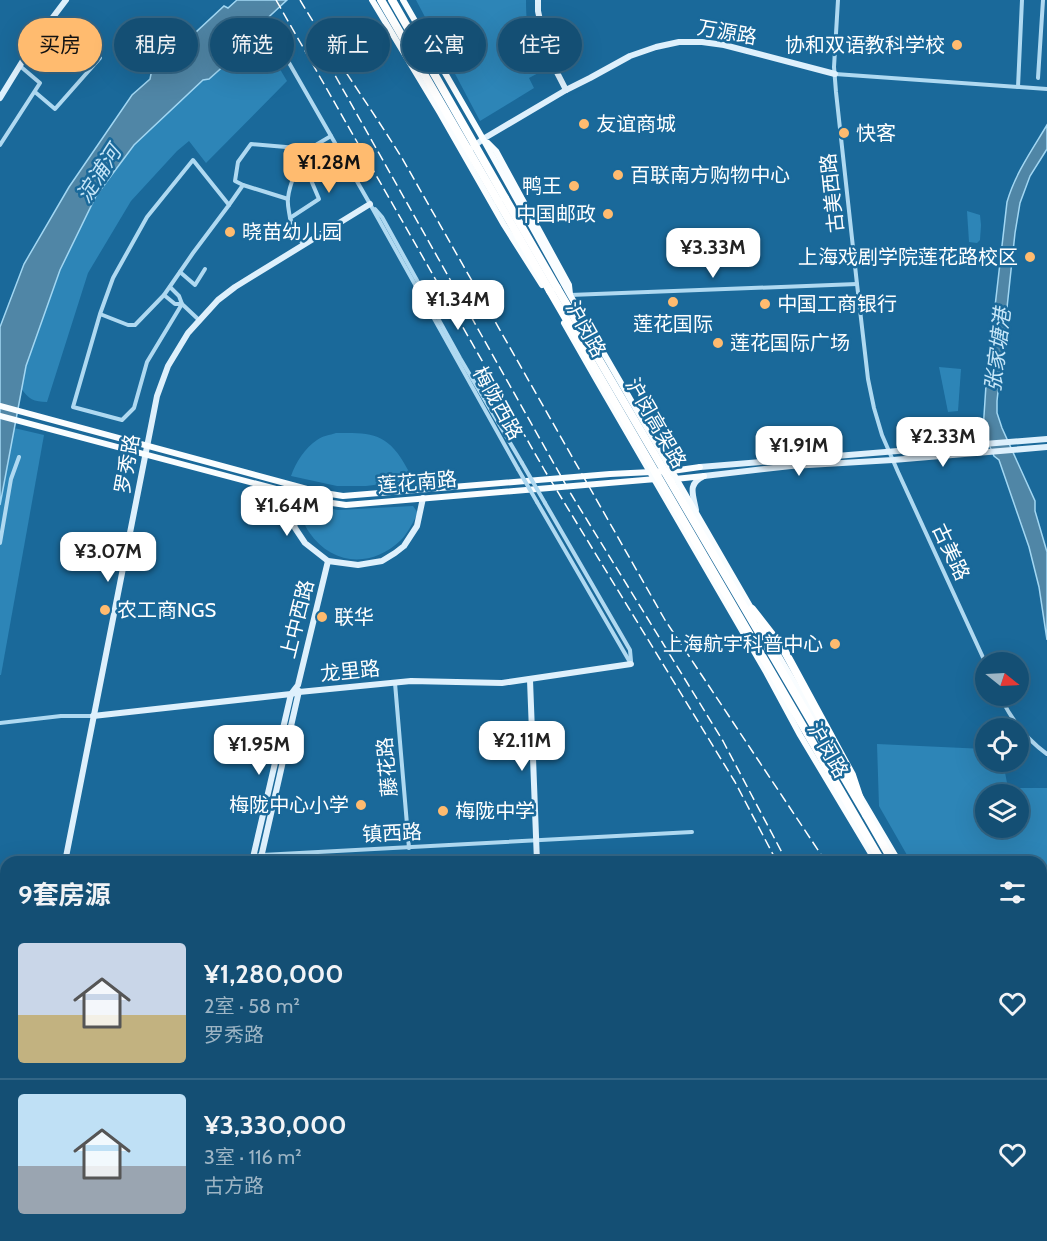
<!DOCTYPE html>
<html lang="zh">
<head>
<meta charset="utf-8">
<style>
  :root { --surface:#144f74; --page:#1d5679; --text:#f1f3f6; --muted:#9db5c5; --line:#336686; --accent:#ffbb6f }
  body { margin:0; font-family:Cabin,"Noto Sans SC",sans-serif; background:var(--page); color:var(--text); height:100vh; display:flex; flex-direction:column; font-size:22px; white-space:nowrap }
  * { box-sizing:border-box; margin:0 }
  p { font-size:20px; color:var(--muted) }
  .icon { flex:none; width:33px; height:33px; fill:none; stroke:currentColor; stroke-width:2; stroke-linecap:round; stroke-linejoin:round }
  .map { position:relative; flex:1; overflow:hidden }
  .sheet { position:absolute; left:0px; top:856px; width:1047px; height:386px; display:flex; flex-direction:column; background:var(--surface); border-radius:18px 18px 0 0; box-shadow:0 6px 24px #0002,0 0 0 2px var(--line) }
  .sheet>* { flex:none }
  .hud { position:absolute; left:18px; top:18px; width:600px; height:54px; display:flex; gap:12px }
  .needle { width:39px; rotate:108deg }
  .controls { position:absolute; left:975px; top:652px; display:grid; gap:12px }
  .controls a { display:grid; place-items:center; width:54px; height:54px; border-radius:50%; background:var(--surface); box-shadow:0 6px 24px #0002,0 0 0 2px var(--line); font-size:30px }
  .price { position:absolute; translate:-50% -51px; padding:0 14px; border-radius:12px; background:#fff; color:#222; font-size:20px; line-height:39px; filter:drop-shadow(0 2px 3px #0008) }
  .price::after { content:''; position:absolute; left:50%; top:36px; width:18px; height:14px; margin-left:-9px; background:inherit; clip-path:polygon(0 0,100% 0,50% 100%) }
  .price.current { background:var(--accent); color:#111 }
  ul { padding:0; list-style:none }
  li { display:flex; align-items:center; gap:18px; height:150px; padding:0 18px }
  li+li { border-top:2px solid var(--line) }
  li span { display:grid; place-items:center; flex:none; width:168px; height:120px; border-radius:6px; color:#555 }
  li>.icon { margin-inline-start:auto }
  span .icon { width:72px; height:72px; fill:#fffc; stroke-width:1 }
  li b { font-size:26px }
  h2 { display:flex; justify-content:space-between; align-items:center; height:72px; padding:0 18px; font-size:26px }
  .pill { padding:0 21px; border-radius:27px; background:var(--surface); box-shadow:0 6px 24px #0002,0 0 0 2px var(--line); font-size:21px; line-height:54px }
  .pill.current { background:var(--accent); color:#111 }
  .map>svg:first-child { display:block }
  .green { fill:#2d85b7; fill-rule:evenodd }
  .water { fill:#5086a6; stroke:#a2d7f3; stroke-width:1.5 }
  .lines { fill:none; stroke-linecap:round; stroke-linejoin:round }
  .stream { stroke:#a2d7f3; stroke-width:1.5 }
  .river { stroke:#5086a6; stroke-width:8 }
  .street { stroke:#afd9f1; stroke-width:4 }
  .secondary { stroke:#def0fc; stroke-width:6 }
  .primary { stroke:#f9fdff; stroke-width:6 }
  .highway { stroke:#fff; stroke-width:8 }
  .rail { stroke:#fff; stroke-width:1.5; stroke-dasharray:10 4.5; stroke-linecap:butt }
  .street-bridge { stroke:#afd9f1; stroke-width:4 }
  .primary-bridge { stroke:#f9fdff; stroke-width:6 }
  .highway-bridge { stroke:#fff; stroke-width:8 }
  .poi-dot { fill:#ffbb6f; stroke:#1a699a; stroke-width:2 }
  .labels { text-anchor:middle; stroke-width:5; stroke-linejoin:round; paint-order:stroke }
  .street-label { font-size:20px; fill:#fff; stroke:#1a699a }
  .poi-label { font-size:20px; fill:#fff; stroke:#1a699a; text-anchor:start }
  .water-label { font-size:21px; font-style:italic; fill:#c6e6f8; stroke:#1a699a }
</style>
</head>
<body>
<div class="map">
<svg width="1047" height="1241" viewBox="0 0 1047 1241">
  <rect width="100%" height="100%" fill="#1a699a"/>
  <!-- green -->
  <g class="green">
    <path d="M416 0H526C526 31 530 43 542 71L529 78 534 88 480 121Z"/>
    <path d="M256 29 287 81 206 163 189 141 177 151 131 201 88 273 47 402C34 402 28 399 21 388L26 366 60 270 96 196 134 145 203 79H209L245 47 244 40Z"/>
    <polygon points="967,211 980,215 981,225 980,240 977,243 969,242"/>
    <polygon points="939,367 961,369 958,411 948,412"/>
    <polygon points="14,428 44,435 1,675 0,675 0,505"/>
    <path d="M336 433C369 433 386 432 404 463 407 469 411 474 413 480L366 486H337L291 476C296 462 305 448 317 440 322 436 330 435 336 433Z"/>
    <path d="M297 502 338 510 413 506 418 513C413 522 408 533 401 540 372 568 332 566 309 532 303 524 301 511 297 502Z"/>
    <path d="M877 744 985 749 986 762H1003L1008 788H1047V1067L1041 1065V862H911L879 806ZM986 795H1018V828H986Z"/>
    <polygon points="0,1080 6,1081 6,1155 5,1163 0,1162"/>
  </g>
  <!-- water -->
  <g class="water">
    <polygon points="237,0 287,0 244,40 245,47 209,79 203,80 134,145 96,196 60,270 26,366 0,505 0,327 24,264 69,187 132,95 150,79 151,74 224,6 228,8"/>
    <path d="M1047 125V149L1030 176 1020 203 1015 233 997 401V413L1002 428 1035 501V511L1047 552V640L1039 587 1029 547 999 460 994 456 983 431 986 385 1007 202C1015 174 1032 150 1047 125Z"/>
  </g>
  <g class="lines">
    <!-- stream -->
    <polyline class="stream" points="1000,862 1001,859 1014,856 1018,862"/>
    <!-- river -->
    <g class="river">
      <polyline points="0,1006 6,1006"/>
      <polyline points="357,1236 358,1241"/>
      <polyline points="756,1236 757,1241"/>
    </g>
    <!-- street -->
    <g class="street">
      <polyline points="838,0 834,67 836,92 857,284 868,379 874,408 882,435 898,472 986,664"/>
      <polyline points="288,61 370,204 518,469"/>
      <polyline points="835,74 1047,89"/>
      <polyline points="1038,78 1043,0"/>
      <polyline points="1018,87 1022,0"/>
      <polyline points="35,92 55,109 100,58"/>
      <polyline points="0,145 40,83 20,66"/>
      <path d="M243 185 235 181 238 162 251 144 309 149C299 164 290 180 288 198 287 204 289 211 290 218"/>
      <polyline points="229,205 243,185 288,199"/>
      <polyline points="375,209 382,217 460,358 522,463"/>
      <polyline points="303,245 290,218 319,199 305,166 309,149 331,136"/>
      <polyline points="180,272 195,285 205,269"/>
      <polyline points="164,295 175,304 182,304 179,296 170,287"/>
      <polyline points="570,295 857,284"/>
      <polyline points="100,314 113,278 147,217 193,160 229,205 193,253 164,295 135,325 128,325 100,314 73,407 122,420 134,408 147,362 182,304 199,320"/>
      <polyline points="537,502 631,664"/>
      <polyline points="545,503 630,650 631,661"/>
      <polyline points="0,543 11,479 19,457"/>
      <polyline points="395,683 409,848"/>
      <path d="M1000 696C1011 719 1026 739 1047 754"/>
      <polyline points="0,723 61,716 93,716"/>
      <polyline points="202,862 262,855 692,832"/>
      <polyline points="0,986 1,978 6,978"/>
      <polyline points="812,1236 812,1241"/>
    </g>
    <!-- secondary -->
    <g class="secondary">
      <polyline points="538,0 538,11 547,53 566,90"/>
      <polyline points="0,98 35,41 66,0"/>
      <polyline points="473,147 483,139 566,90 590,78 630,56 656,47 679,42 702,42 724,45 835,74"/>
      <polyline points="700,467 1047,439"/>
      <polyline points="292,488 290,508 295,528 305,543 328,561 358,565 382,561 395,553 404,546 417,526 423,498"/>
      <path d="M696 510C693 494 687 484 704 476L791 466 893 460 1047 447"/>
      <polyline points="530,680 537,862"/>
      <polyline points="93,716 291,694 299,692 411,681 502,683 631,664"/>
      <polyline points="65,862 157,396 168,366 188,333 218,300 235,287 370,204"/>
      <polyline points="252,862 291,694 298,685 328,561"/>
      <polyline points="260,862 299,691"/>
      <polyline points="200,1236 201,1241"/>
      <polyline points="207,1236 208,1241"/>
      <polyline points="4,1241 6,1223"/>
      <polyline points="690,1241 690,1236"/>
    </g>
    <!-- primary -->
    <g class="primary">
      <polyline points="372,0 440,113 504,225 542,285"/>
      <polyline points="403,0 483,139 570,295 754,613"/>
      <polyline points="488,143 496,151 569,285 570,294"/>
      <polyline points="564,323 596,379 766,672 800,735 876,862"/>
      <polyline points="0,406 318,492 343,496 610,474 672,471 700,467"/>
      <polyline points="0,416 325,502 346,505 656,479"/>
      <polyline points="675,479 704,476"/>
      <polyline points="760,624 849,776"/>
      <polyline points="860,796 899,862"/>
      <polyline points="1041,1101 1047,1101"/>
      <polyline points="1041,1125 1047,1136"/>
      <polyline points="470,1241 484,1236"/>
    </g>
    <!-- highway -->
    <g class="highway">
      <polyline points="505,198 557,288"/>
      <polyline points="498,201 550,291"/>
      <polyline points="866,815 893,862"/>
      <polyline points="1041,1082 1047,1089"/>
      <polyline points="1041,1118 1047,1128"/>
      <polyline points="1041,1150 1047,1161"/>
      <polyline points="457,1241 474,1236"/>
      <polyline points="490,1241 504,1236"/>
      <polyline points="535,1241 544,1236"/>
    </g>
    <!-- rail -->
    <g class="rail">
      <polyline points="276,0 545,471 735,782 777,862"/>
      <path d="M300 0C332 54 369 105 402 158L665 620 826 862"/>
      <polyline points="314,38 571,494 723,741 787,862"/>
      <polyline points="975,862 977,856 982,854 985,859 984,862"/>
      <path d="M1041 923C1045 937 1045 981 1041 996"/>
      <polyline points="1041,1217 1047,1227"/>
      <polyline points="954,1236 956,1241"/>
    </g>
    <!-- street-bridge -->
    <g class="street-bridge">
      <polyline points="522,463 545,503"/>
      <polyline points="518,469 537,502"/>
    </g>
    <!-- primary-bridge -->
    <polyline class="primary-bridge" points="1041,1110 1047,1109"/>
    <!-- highway-bridge -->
    <g class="highway-bridge">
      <polyline points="381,0 498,201"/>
      <polyline points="392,0 505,198"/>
      <polyline points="557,288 866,815"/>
      <polyline points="550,291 882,862"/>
      <polyline points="752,609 784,650 852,775 860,799"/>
      <polyline points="1041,1135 1047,1135"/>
      <polyline points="1041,1148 1047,1147"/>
      <polyline points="509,1241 527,1236"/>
    </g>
  </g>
  <!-- markers -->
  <g class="poi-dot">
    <circle cx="957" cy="45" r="6"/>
    <circle cx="584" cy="124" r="6"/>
    <circle cx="844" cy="133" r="6"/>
    <circle cx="618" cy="175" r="6"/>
    <circle cx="574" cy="186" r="6"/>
    <circle cx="608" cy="214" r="6"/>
    <circle cx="230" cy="232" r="6"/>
    <circle cx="1030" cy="257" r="6"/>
    <circle cx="673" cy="302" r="6"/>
    <circle cx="765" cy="304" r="6"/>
    <circle cx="718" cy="343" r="6"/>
    <circle cx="105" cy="610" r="6"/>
    <circle cx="322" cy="617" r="6"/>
    <circle cx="835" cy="644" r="6"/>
    <circle cx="361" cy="805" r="6"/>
    <circle cx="443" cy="811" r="6"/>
  </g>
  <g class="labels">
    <!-- street labels -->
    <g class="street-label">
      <text transform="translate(727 32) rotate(10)" y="7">万源路</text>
      <text transform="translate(832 193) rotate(-96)" y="7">古美西路</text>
      <text transform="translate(586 329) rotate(61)" y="7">沪闵路</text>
      <text transform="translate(498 403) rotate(61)" y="7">梅陇西路</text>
      <text transform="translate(656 423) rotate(60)" y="7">沪闵高架路</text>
      <text transform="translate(127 464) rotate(-80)" y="7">罗秀路</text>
      <text transform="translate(417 482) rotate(-5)" y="7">莲花南路</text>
      <text transform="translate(951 552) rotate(65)" y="7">古美路</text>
      <text transform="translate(297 619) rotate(-76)" y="7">上中西路</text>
      <text transform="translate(350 671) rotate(-6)" y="7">龙里路</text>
      <text transform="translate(828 750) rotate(60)" y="7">沪闵路</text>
      <text transform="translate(387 767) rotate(-95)" y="7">藤花路</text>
      <text transform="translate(392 833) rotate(-3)" y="7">镇西路</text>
    </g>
    <!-- poi labels -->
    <g class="poi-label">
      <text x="945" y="52" text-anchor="end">协和双语教科学校</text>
      <text x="596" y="131">友谊商城</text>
      <text x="856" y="140">快客</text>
      <text x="630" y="182">百联南方购物中心</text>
      <text x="562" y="193" text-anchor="end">鸭王</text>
      <text x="596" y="221" text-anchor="end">中国邮政</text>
      <text x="242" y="239">晓苗幼儿园</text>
      <text x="1018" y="264" text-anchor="end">上海戏剧学院莲花路校区</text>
      <text x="777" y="311">中国工商银行</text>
      <text x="673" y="331" text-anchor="middle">莲花国际</text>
      <text x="730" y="350">莲花国际广场</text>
      <text x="117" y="617">农工商NGS</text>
      <text x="334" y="624">联华</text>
      <text x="823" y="651" text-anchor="end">上海航宇科普中心</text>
      <text x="349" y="812" text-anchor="end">梅陇中心小学</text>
      <text x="455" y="818">梅陇中学</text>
    </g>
    <!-- water labels -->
    <g class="water-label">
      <text transform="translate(99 174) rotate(-57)" y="7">淀浦河</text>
      <text transform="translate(998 350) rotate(-83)" y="7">张家塘港</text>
    </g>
  </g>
</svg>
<div class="controls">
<a><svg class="needle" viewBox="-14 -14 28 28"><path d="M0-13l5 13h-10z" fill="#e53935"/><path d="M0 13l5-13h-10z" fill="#9db5c5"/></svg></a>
<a><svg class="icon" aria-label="locate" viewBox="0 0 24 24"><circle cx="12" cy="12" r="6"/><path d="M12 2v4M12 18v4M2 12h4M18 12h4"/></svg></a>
<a><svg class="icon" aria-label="layers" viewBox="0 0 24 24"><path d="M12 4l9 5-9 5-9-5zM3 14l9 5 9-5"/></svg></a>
</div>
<b class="price current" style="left:329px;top:194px">¥1.28M</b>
<b class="price" style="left:713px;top:279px">¥3.33M</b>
<b class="price" style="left:458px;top:331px">¥1.34M</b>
<b class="price" style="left:943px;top:468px">¥2.33M</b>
<b class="price" style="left:799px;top:477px">¥1.91M</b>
<b class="price" style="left:287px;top:537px">¥1.64M</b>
<b class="price" style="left:108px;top:583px">¥3.07M</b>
<b class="price" style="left:522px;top:772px">¥2.11M</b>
<b class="price" style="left:259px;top:776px">¥1.95M</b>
<div class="hud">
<a class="pill current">买房</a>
<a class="pill">租房</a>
<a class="pill">筛选</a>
<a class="pill">新上</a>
<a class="pill">公寓</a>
<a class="pill">住宅</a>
</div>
<section class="sheet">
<h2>9套房源<svg class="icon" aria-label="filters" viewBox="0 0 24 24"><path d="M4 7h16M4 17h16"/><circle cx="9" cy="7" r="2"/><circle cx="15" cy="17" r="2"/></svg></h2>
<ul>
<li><span style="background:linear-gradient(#c9d6e8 60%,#c2b280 0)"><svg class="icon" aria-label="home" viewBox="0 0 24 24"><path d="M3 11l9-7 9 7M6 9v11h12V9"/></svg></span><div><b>¥1,280,000</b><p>2室 · 58 m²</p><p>罗秀路</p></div><svg class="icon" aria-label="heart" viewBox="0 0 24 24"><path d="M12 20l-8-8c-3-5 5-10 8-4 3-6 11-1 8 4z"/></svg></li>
<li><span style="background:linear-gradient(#bfe0f5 60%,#9aa5b1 0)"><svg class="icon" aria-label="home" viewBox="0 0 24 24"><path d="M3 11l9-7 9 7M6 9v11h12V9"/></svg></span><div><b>¥3,330,000</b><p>3室 · 116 m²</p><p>古方路</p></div><svg class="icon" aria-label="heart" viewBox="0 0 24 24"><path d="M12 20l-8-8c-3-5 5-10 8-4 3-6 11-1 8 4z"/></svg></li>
</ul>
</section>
</div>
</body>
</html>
